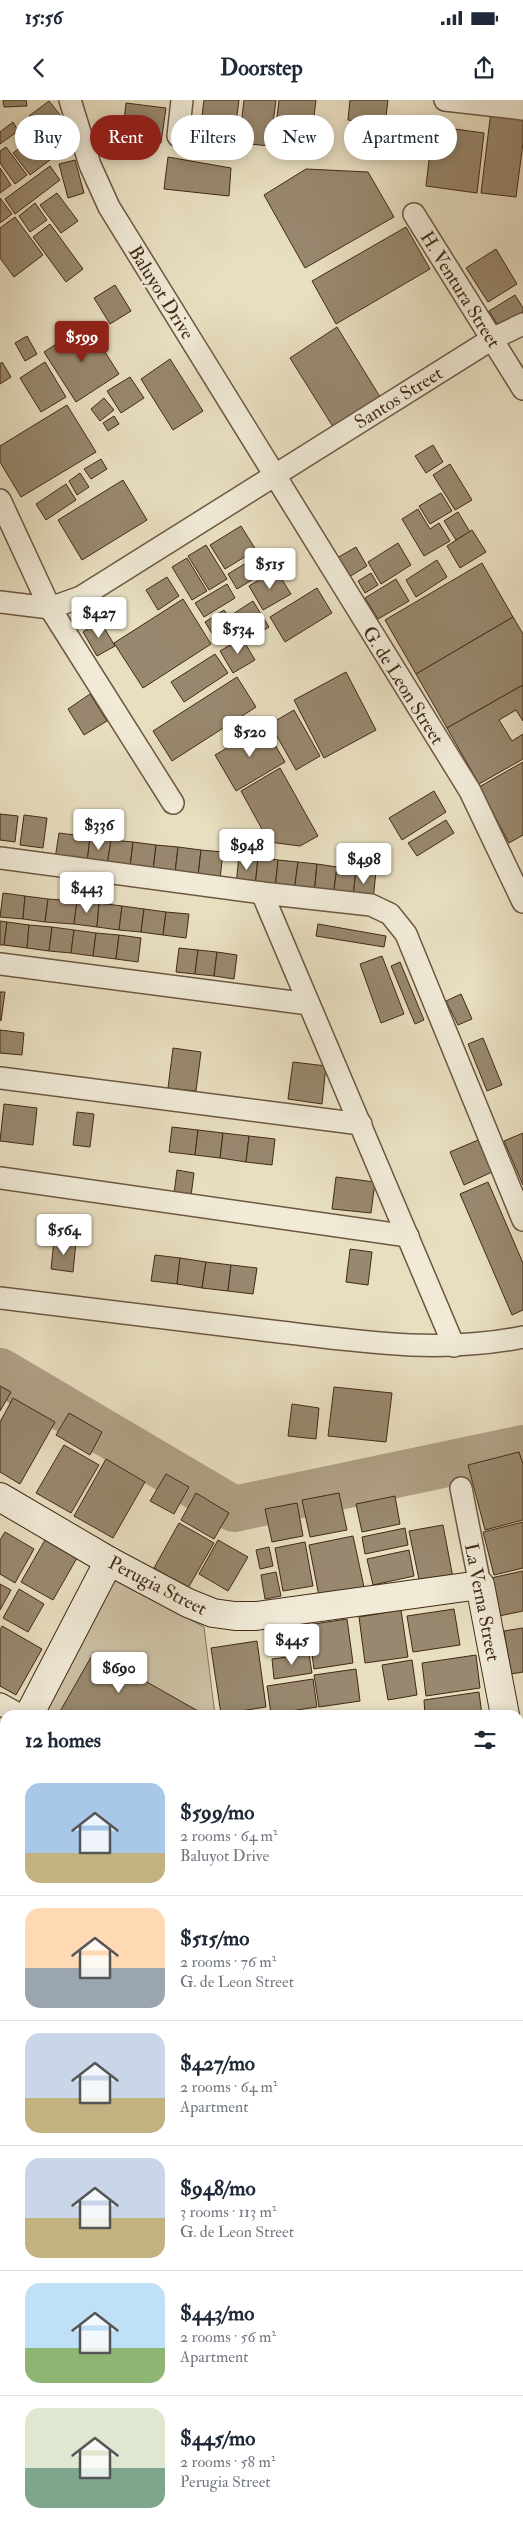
<!DOCTYPE html>
<html lang="en">
<head>
<meta charset="utf-8">
<style>
  :root { --surface:#fff; --page:#f2f2f3; --text:#1f2937; --muted:#747a83; --line:#e0e1e3; --accent:#8f2418 }
  body { margin:0; font-family:"IM FELL Double Pica",serif; background:var(--page); color:var(--text); height:100vh; display:flex; flex-direction:column; font-size:19px; white-space:nowrap }
  * { box-sizing:border-box; margin:0 }
  p { font-size:16px; color:var(--muted) }
  .icon { flex:none; width:28px; height:28px; fill:none; stroke:currentColor; stroke-width:2; stroke-linecap:round; stroke-linejoin:round }
  .map { position:relative; flex:1; overflow:hidden }
  .panel { position:absolute; left:0px; top:1610px; width:524px; height:820px; display:flex; flex-direction:column; background:var(--surface); border-radius:15px 15px 0 0; box-shadow:0 2px 12px #0003 }
  .panel>* { flex:none }
  .hud { position:absolute; left:15px; top:15px; width:494px; height:45px; display:flex; gap:10px }
  .price { position:absolute; translate:-50% -42px; padding:0 11px; border-radius:5px; background:#fff; color:#222; font-size:16px; line-height:32px; filter:drop-shadow(0 1px 2px #0008) }
  .price::after { content:''; position:absolute; left:50%; top:30px; width:15px; height:11px; margin-left:-8px; background:inherit; clip-path:polygon(0 0,100% 0,50% 100%) }
  .price.active { background:var(--accent); color:#fff }
  ul { padding:0; list-style:none }
  li { display:flex; align-items:center; gap:15px; height:125px; padding:0 25px }
  li+li { border-top:1px solid var(--line) }
  li span { display:grid; place-items:center; flex:none; width:140px; height:100px; border-radius:15px; color:#555 }
  li>.icon { margin-inline-start:auto }
  span .icon { width:60px; height:60px; fill:#fffc; stroke-width:1 }
  li b { font-size:21px }
  h2 { display:flex; justify-content:space-between; align-items:center; height:60px; padding:0 25px; font-size:21px }
  .chip { padding:0 18px; border-radius:22px; background:var(--surface); box-shadow:0 2px 12px #0003; font-size:18px; line-height:45px }
  .chip.active { background:var(--accent); color:#fff }
  .status { display:flex; justify-content:space-between; align-items:center; height:35px; padding:0 25px; background:var(--surface); direction:ltr }
  .status svg { height:14px; fill:currentColor }
  header { display:flex; justify-content:space-between; align-items:center; height:65px; padding:0 25px; background:var(--surface); font-size:22px; font-weight:700 }
  .map>svg:first-child { display:block }
  .green { fill:#ccc0a4; stroke:#87755d }
  .lines { fill:none; stroke-linecap:round; stroke-linejoin:round }
  .river { stroke:#b0a187; stroke-width:46 }
  .building { fill:#98886f; stroke:#422a16 }
  .street-casing { stroke:#6c5741; stroke-width:24 }
  .secondary-casing { stroke:#422a16; stroke-width:30 }
  .street { stroke:#f0ead7; stroke-width:21 }
  .secondary { stroke:#f0ead7; stroke-width:28 }
  .labels { text-anchor:middle; stroke-width:5; stroke-linejoin:round; paint-order:stroke }
  .street-label { font-size:19px; fill:#422a16; stroke:#f0ead7 }
</style>
</head>
<body>
<div class="status"><b>15:56</b><svg viewBox="0 0 49 12"><path d="M0 12V9h3v3zM5 12V6h3v6zM10 12V3h3v9zM15 12V0h3v12zM26 1h20v11H26zM47 4h2v5h-2z"/></svg></div>
<header><svg class="icon" aria-label="back" viewBox="0 0 24 24"><path d="M15 5l-7 7 7 7"/></svg>Doorstep<svg class="icon" aria-label="share" viewBox="0 0 24 24"><path d="M12 15V3M7 8l5-5 5 5M5 13v7h14v-7"/></svg></header>
<div class="map">
<svg width="523" height="2430" viewBox="0 0 523 2430">
  <rect width="100%" height="100%" fill="#e8dfc1"/>
  <filter id="stains"><feTurbulence type="fractalNoise" baseFrequency=".004" numOctaves="4"/><feColorMatrix values="0 0 0 0 .2 0 0 0 0 .09 0 0 0 0 .02 0 0 0 .5 -.17"/></filter>
  <radialGradient id="worn" r=".72"><stop offset=".6" stop-color="#630" stop-opacity="0"/><stop offset="1" stop-color="#630" stop-opacity=".3"/></radialGradient>
  <!-- green -->
  <g class="green">
    <polygon points="115,1479 204,1527 215,1615 41,1615"/>
    <polygon points="5,1682 5,1843 0,1846 0,1692"/>
    <polygon points="64,2425 229,2425 235,2430 56,2430"/>
  </g>
  <g class="lines">
    <!-- river -->
    <polyline class="river" points="0,1271 234,1409 523,1348"/>
  </g>
  <!-- building -->
  <g class="building">
    <polygon points="3,0 26,0 27,6 4,7"/>
    <polygon points="204,0 239,0 233,45 199,40"/>
    <polygon points="244,0 276,0 270,46 239,43"/>
    <polygon points="279,0 316,0 310,48 274,44"/>
    <polygon points="350,0 388,0 385,25 348,20"/>
    <polygon points="49,1 72,30 53,45 29,16"/>
    <polygon points="126,3 166,8 161,43 122,38"/>
    <polygon points="491,11 523,15 523,43 516,97 481,93"/>
    <polygon points="13,22 18,31 0,44 0,32"/>
    <polygon points="433,26 484,33 477,93 426,86"/>
    <polygon points="38,34 54,57 30,75 13,53"/>
    <polygon points="6,47 27,75 15,84 0,63 0,51"/>
    <polygon points="168,57 231,68 229,96 164,89"/>
    <polygon points="75,60 84,93 68,98 59,64"/>
    <polygon points="50,66 60,80 15,114 5,99"/>
    <polygon points="0,68 11,85 0,93"/>
    <polygon points="306,69 368,72 394,117 305,168 264,95"/>
    <polygon points="57,93 78,121 61,133 40,105"/>
    <polygon points="0,98 12,114 0,123"/>
    <polygon points="35,103 47,120 30,132 19,116"/>
    <polygon points="15,117 43,155 14,177 0,158 0,128"/>
    <polygon points="50,124 83,169 66,182 33,137"/>
    <polygon points="406,127 430,169 336,224 312,181"/>
    <polygon points="496,149 517,184 488,202 466,168"/>
    <polygon points="115,185 131,211 110,224 94,198"/>
    <polygon points="515,195 523,208 523,220 503,233 489,211"/>
    <polygon points="87,224 119,274 76,302 44,252"/>
    <polygon points="337,227 382,300 335,330 290,258"/>
    <polygon points="27,236 37,254 25,261 15,243"/>
    <polygon points="170,259 203,311 173,330 141,279"/>
    <polygon points="2,262 11,277 0,284 0,264"/>
    <polygon points="45,262 66,297 41,312 20,278"/>
    <polygon points="130,277 144,298 121,313 107,291"/>
    <polygon points="104,298 114,310 100,321 91,309"/>
    <polygon points="67,305 96,352 21,397 0,362 0,346"/>
    <polygon points="114,316 119,324 108,331 103,323"/>
    <polygon points="433,345 443,362 426,373 415,356"/>
    <polygon points="101,359 107,369 91,379 84,369"/>
    <polygon points="450,364 472,400 455,410 433,375"/>
    <polygon points="80,373 89,387 77,395 69,381"/>
    <polygon points="123,380 147,420 82,460 58,420"/>
    <polygon points="66,384 76,400 46,420 36,404"/>
    <polygon points="441,393 452,411 430,424 419,406"/>
    <polygon points="418,409 430,429 439,423 450,441 424,456 402,419"/>
    <polygon points="458,412 470,432 456,440 444,421"/>
    <polygon points="241,426 256,450 225,469 210,445"/>
    <polygon points="472,430 486,452 460,468 447,446"/>
    <polygon points="398,443 411,465 381,484 368,462"/>
    <polygon points="206,445 227,479 209,490 188,456"/>
    <polygon points="356,447 367,466 349,477 337,458"/>
    <polygon points="261,454 270,469 237,489 228,474"/>
    <polygon points="187,458 207,491 192,500 172,467"/>
    <polygon points="437,460 447,477 416,497 406,480"/>
    <polygon points="482,463 513,517 416,574 385,520"/>
    <polygon points="276,470 291,494 263,510 249,486"/>
    <polygon points="371,473 378,485 365,493 358,481"/>
    <polygon points="167,477 179,496 158,510 146,490"/>
    <polygon points="396,479 409,501 378,519 365,498"/>
    <polygon points="227,484 235,498 204,517 195,503"/>
    <polygon points="317,488 332,513 285,542 270,517"/>
    <polygon points="183,499 211,544 143,588 114,543"/>
    <polygon points="253,501 269,527 248,540 233,514"/>
    <polygon points="224,510 239,533 219,545 205,522"/>
    <polygon points="513,517 523,534 523,585 447,628 416,574"/>
    <polygon points="100,521 115,546 97,556 83,532"/>
    <polygon points="242,538 255,560 233,573 220,551"/>
    <polygon points="215,554 228,573 184,602 171,582"/>
    <polygon points="346,572 376,630 324,658 294,600"/>
    <polygon points="237,577 256,607 172,661 153,631"/>
    <polygon points="523,585 523,621 516,610 499,620 512,641 523,634 523,659 479,684 447,628"/>
    <polygon points="90,594 107,621 84,635 68,609"/>
    <polygon points="294,610 320,656 296,670 270,624"/>
    <polygon points="264,626 285,662 236,691 215,655"/>
    <polygon points="523,662 523,735 509,743 479,687"/>
    <polygon points="280,668 318,736 300,746 269,742 241,691"/>
    <polygon points="434,691 446,712 402,740 389,718"/>
    <polygon points="0,714 18,716 15,742 0,740"/>
    <polygon points="24,715 47,718 43,748 20,745"/>
    <polygon points="446,720 454,733 417,756 408,743"/>
    <polygon points="59,733 90,737 87,763 55,759"/>
    <polygon points="90,737 111,740 107,766 87,763"/>
    <polygon points="111,740 133,742 130,768 107,766"/>
    <polygon points="133,742 156,745 153,771 130,768"/>
    <polygon points="156,745 178,747 175,773 153,771"/>
    <polygon points="178,747 201,750 198,776 175,773"/>
    <polygon points="201,750 223,752 220,779 198,776"/>
    <polygon points="239,755 258,757 255,788 236,785"/>
    <polygon points="258,757 278,760 275,790 255,788"/>
    <polygon points="278,760 298,762 294,792 275,790"/>
    <polygon points="298,762 317,764 314,795 294,792"/>
    <polygon points="317,764 337,767 333,797 314,795"/>
    <polygon points="337,767 356,768 353,799 333,797"/>
    <polygon points="356,768 376,771 373,801 353,799"/>
    <polygon points="3,793 25,796 23,819 0,817"/>
    <polygon points="25,796 48,799 45,822 23,819"/>
    <polygon points="48,799 77,801 74,824 45,822"/>
    <polygon points="77,801 99,803 97,827 74,824"/>
    <polygon points="99,803 122,806 119,830 97,827"/>
    <polygon points="122,806 144,809 141,832 119,830"/>
    <polygon points="144,809 166,812 163,835 141,832"/>
    <polygon points="166,812 189,814 186,838 163,835"/>
    <polygon points="0,821 7,822 4,845 0,845"/>
    <polygon points="7,822 29,825 27,848 4,845"/>
    <polygon points="318,824 386,836 384,847 316,836"/>
    <polygon points="29,825 52,827 49,851 27,848"/>
    <polygon points="52,827 74,830 71,853 49,851"/>
    <polygon points="74,830 96,833 93,856 71,853"/>
    <polygon points="96,833 119,835 116,859 93,856"/>
    <polygon points="119,835 141,838 138,862 116,859"/>
    <polygon points="179,848 198,850 195,874 176,872"/>
    <polygon points="198,850 217,852 214,876 195,874"/>
    <polygon points="217,852 237,855 234,879 214,876"/>
    <polygon points="382,856 404,914 381,923 360,864"/>
    <polygon points="400,862 424,920 415,924 391,866"/>
    <polygon points="0,892 5,892 1,921 0,920"/>
    <polygon points="461,894 472,919 458,925 446,901"/>
    <polygon points="0,930 24,933 22,955 0,953"/>
    <polygon points="483,938 502,985 487,991 468,944"/>
    <polygon points="173,948 201,952 196,991 168,988"/>
    <polygon points="293,962 326,966 322,1004 288,999"/>
    <polygon points="4,1004 37,1008 33,1045 0,1041"/>
    <polygon points="77,1012 94,1014 90,1047 73,1045"/>
    <polygon points="172,1027 198,1030 195,1055 169,1052"/>
    <polygon points="198,1030 223,1033 220,1058 195,1055"/>
    <polygon points="223,1033 249,1036 246,1062 220,1058"/>
    <polygon points="523,1033 523,1085 504,1041"/>
    <polygon points="249,1036 275,1039 272,1065 246,1062"/>
    <polygon points="478,1040 492,1072 464,1085 450,1052"/>
    <polygon points="177,1070 194,1073 191,1096 174,1094"/>
    <polygon points="336,1077 375,1082 371,1113 332,1109"/>
    <polygon points="488,1082 523,1163 523,1210 512,1215 460,1094"/>
    <polygon points="54,1140 76,1142 73,1172 51,1169"/>
    <polygon points="350,1149 372,1152 368,1185 346,1182"/>
    <polygon points="155,1155 180,1158 177,1184 151,1181"/>
    <polygon points="180,1158 206,1162 202,1188 177,1184"/>
    <polygon points="206,1162 231,1165 228,1191 202,1188"/>
    <polygon points="231,1165 257,1168 253,1194 228,1191"/>
    <polygon points="0,1286 11,1292 0,1311"/>
    <polygon points="334,1287 392,1293 386,1342 328,1336"/>
    <polygon points="13,1298 55,1322 20,1384 0,1372 0,1322"/>
    <polygon points="292,1304 319,1308 316,1339 288,1336"/>
    <polygon points="69,1313 102,1332 90,1355 56,1335"/>
    <polygon points="64,1345 99,1365 71,1413 36,1393"/>
    <polygon points="519,1352 523,1364 523,1420 485,1430 468,1365"/>
    <polygon points="106,1359 145,1382 113,1438 74,1416"/>
    <polygon points="166,1374 189,1387 174,1414 150,1401"/>
    <polygon points="196,1393 229,1413 214,1439 181,1420"/>
    <polygon points="339,1393 347,1430 310,1437 302,1400"/>
    <polygon points="395,1396 400,1424 362,1432 356,1404"/>
    <polygon points="297,1403 303,1436 272,1442 265,1409"/>
    <polygon points="523,1422 523,1468 494,1475 483,1432"/>
    <polygon points="179,1423 214,1443 188,1488 154,1468"/>
    <polygon points="443,1425 453,1478 420,1484 409,1431"/>
    <polygon points="405,1428 408,1445 365,1454 362,1437"/>
    <polygon points="5,1432 34,1449 15,1483 0,1474 0,1440"/>
    <polygon points="353,1436 364,1487 319,1496 309,1445"/>
    <polygon points="45,1440 77,1458 53,1500 21,1482"/>
    <polygon points="218,1440 248,1457 228,1491 199,1474"/>
    <polygon points="305,1442 313,1486 283,1491 275,1448"/>
    <polygon points="269,1447 273,1466 260,1469 256,1450"/>
    <polygon points="409,1450 414,1476 373,1485 367,1459"/>
    <polygon points="523,1471 523,1511 499,1516 491,1478"/>
    <polygon points="276,1472 281,1496 265,1499 261,1475"/>
    <polygon points="0,1484 11,1490 0,1510"/>
    <polygon points="19,1489 44,1504 28,1532 3,1518"/>
    <polygon points="454,1509 460,1545 413,1552 407,1516"/>
    <polygon points="401,1510 408,1557 365,1563 359,1517"/>
    <polygon points="300,1516 305,1549 271,1554 266,1521"/>
    <polygon points="347,1519 353,1563 314,1569 308,1525"/>
    <polygon points="2,1526 42,1549 16,1595 0,1586 0,1530"/>
    <polygon points="523,1528 523,1572 511,1574 504,1531"/>
    <polygon points="257,1541 266,1607 221,1614 211,1548"/>
    <polygon points="94,1552 205,1615 58,1615"/>
    <polygon points="309,1554 312,1573 274,1579 272,1559"/>
    <polygon points="476,1555 480,1588 426,1596 422,1563"/>
    <polygon points="412,1560 417,1595 388,1600 382,1565"/>
    <polygon points="356,1569 360,1601 319,1607 314,1575"/>
    <polygon points="313,1579 317,1607 271,1614 267,1586"/>
    <polygon points="479,1592 482,1615 425,1615 424,1600"/>
    <polygon points="523,1832 523,1874 519,1874 519,1833"/>
    <polygon points="0,1901 5,1909 5,1964 0,1966"/>
    <polygon points="521,1951 523,1952 523,1986 519,1984 519,1957"/>
    <rect x="519" y="2016" width="4" height="15"/>
    <polygon points="4,2021 5,2072 0,2075 0,2024"/>
    <rect x="519" y="2037" width="4" height="41"/>
    <polygon points="5,2134 5,2177 1,2180 0,2138"/>
    <polygon points="0,2191 5,2198 5,2210 0,2213"/>
    <polygon points="523,2219 523,2274 519,2271 519,2224"/>
    <polygon points="5,2227 5,2264 0,2268 0,2231"/>
    <polygon points="0,2283 5,2290 5,2319 0,2323"/>
    <polygon points="523,2297 523,2319 519,2324 519,2302"/>
    <polygon points="523,2324 523,2354 519,2350 519,2328"/>
    <polygon points="519,2358 523,2361 523,2401 519,2406"/>
    <polygon points="5,2365 5,2392 0,2384 0,2368"/>
    <polygon points="0,2394 5,2402 5,2417 0,2420"/>
    <polygon points="17,2425 59,2425 51,2430 20,2430"/>
    <polygon points="237,2425 293,2425 288,2430 242,2430"/>
    <polygon points="335,2425 401,2425 396,2430 340,2430"/>
    <polygon points="412,2425 420,2425 425,2430 407,2430"/>
    <polygon points="458,2425 502,2425 503,2426 500,2430 454,2430"/>
  </g>
  <g class="lines">
    <defs>
      <g id="street">
        <polyline points="70,0 90,65 109,107 470,691 523,802"/>
        <polyline points="445,0 523,9"/>
        <polyline points="178,36 182,0"/>
        <polyline points="414,114 523,289"/>
        <polyline points="0,400 50,508 173,703"/>
        <polyline points="0,502 50,508 81,497 492,239 523,224"/>
        <polyline points="0,758 262,793 371,805 390,814 406,834 523,1120"/>
        <polyline points="262,793 454,1246"/>
        <polyline points="0,864 309,904"/>
        <polyline points="0,978 361,1024"/>
        <polyline points="0,1078 408,1136"/>
        <path d="M0 1198C88 1209 176 1219 263 1230 350 1240 436 1255 523 1237"/>
        <polyline points="461,1388 480,1485"/>
        <polyline points="0,1604 20,1615"/>
        <polyline points="0,1858 5,1855"/>
        <polyline points="519,2114 523,2113"/>
        <polyline points="519,2174 523,2156"/>
        <polyline points="0,2352 5,2348"/>
        <polyline points="308,2430 312,2425"/>
      </g>
      <g id="secondary">
        <polyline points="0,1397 109,1461 188,1503 213,1513 235,1516 256,1516 480,1485 505,1615"/>
        <polyline points="29,1615 109,1461"/>
        <polyline points="0,1671 5,1661"/>
        <polyline points="519,1689 523,1708"/>
        <polyline points="519,1916 523,1917"/>
        <polyline points="0,2104 5,2102"/>
      </g>
    </defs>
    <!-- street casing -->
    <use href="#street" class="street-casing"/>
    <!-- secondary casing -->
    <use href="#secondary" class="secondary-casing"/>
    <!-- street -->
    <use href="#street" class="street"/>
    <!-- secondary -->
    <use href="#secondary" class="secondary"/>
  </g>
  <g class="labels">
    <!-- street labels -->
    <g class="street-label">
      <text transform="translate(461 189) rotate(58)" y="7">H. Ventura Street</text>
      <text transform="translate(162 192) rotate(58)" y="7">Baluyot Drive</text>
      <text transform="translate(398 297) rotate(-32)" y="7">Santos Street</text>
      <text transform="translate(404 585) rotate(58)" y="7">G. de Leon Street</text>
      <text transform="translate(158 1485) rotate(27)" y="7">Perugia Street</text>
      <text transform="translate(483 1502) rotate(79)" y="7">La Verna Street</text>
    </g>
  </g>
  <rect width="100%" height="100%" filter="url(#stains)"/>
  <rect width="100%" height="100%" fill="url(#worn)"/>
</svg>
<b class="price active" style="left:82px;top:263px">$599</b>
<b class="price" style="left:270px;top:490px">$515</b>
<b class="price" style="left:99px;top:539px">$427</b>
<b class="price" style="left:238px;top:555px">$534</b>
<b class="price" style="left:250px;top:658px">$520</b>
<b class="price" style="left:99px;top:751px">$336</b>
<b class="price" style="left:247px;top:771px">$948</b>
<b class="price" style="left:364px;top:785px">$498</b>
<b class="price" style="left:87px;top:814px">$443</b>
<b class="price" style="left:64px;top:1156px">$564</b>
<b class="price" style="left:292px;top:1566px">$445</b>
<b class="price" style="left:119px;top:1594px">$690</b>
<div class="hud">
<a class="chip">Buy</a>
<a class="chip active">Rent</a>
<a class="chip">Filters</a>
<a class="chip">New</a>
<a class="chip">Apartment</a>
</div>
<section class="panel">
<h2>12 homes<svg class="icon" aria-label="filters" viewBox="0 0 24 24"><path d="M4 7h16M4 17h16"/><circle cx="9" cy="7" r="2"/><circle cx="15" cy="17" r="2"/></svg></h2>
<ul>
<li><span style="background:linear-gradient(#a9c7e8 70%,#c2b280 0)"><svg class="icon" aria-label="home" viewBox="0 0 24 24"><path d="M3 11l9-7 9 7M6 9v11h12V9"/></svg></span><div><b>$599/mo</b><p>2 rooms · 64 m²</p><p>Baluyot Drive</p></div></li>
<li><span style="background:linear-gradient(#ffd9b3 60%,#9aa5b1 0)"><svg class="icon" aria-label="home" viewBox="0 0 24 24"><path d="M3 11l9-7 9 7M6 9v11h12V9"/></svg></span><div><b>$515/mo</b><p>2 rooms · 76 m²</p><p>G. de Leon Street</p></div></li>
<li><span style="background:linear-gradient(#c9d6e8 65%,#c2b280 0)"><svg class="icon" aria-label="home" viewBox="0 0 24 24"><path d="M3 11l9-7 9 7M6 9v11h12V9"/></svg></span><div><b>$427/mo</b><p>2 rooms · 64 m²</p><p>Apartment</p></div></li>
<li><span style="background:linear-gradient(#c9d6e8 60%,#c2b280 0)"><svg class="icon" aria-label="home" viewBox="0 0 24 24"><path d="M3 11l9-7 9 7M6 9v11h12V9"/></svg></span><div><b>$948/mo</b><p>3 rooms · 113 m²</p><p>G. de Leon Street</p></div></li>
<li><span style="background:linear-gradient(#bfe0f5 65%,#8fb573 0)"><svg class="icon" aria-label="home" viewBox="0 0 24 24"><path d="M3 11l9-7 9 7M6 9v11h12V9"/></svg></span><div><b>$443/mo</b><p>2 rooms · 56 m²</p><p>Apartment</p></div></li>
<li><span style="background:linear-gradient(#dfe7d0 60%,#7fa58c 0)"><svg class="icon" aria-label="home" viewBox="0 0 24 24"><path d="M3 11l9-7 9 7M6 9v11h12V9"/></svg></span><div><b>$445/mo</b><p>2 rooms · 58 m²</p><p>Perugia Street</p></div></li>
</ul>
</section>
</div>
</body>
</html>
